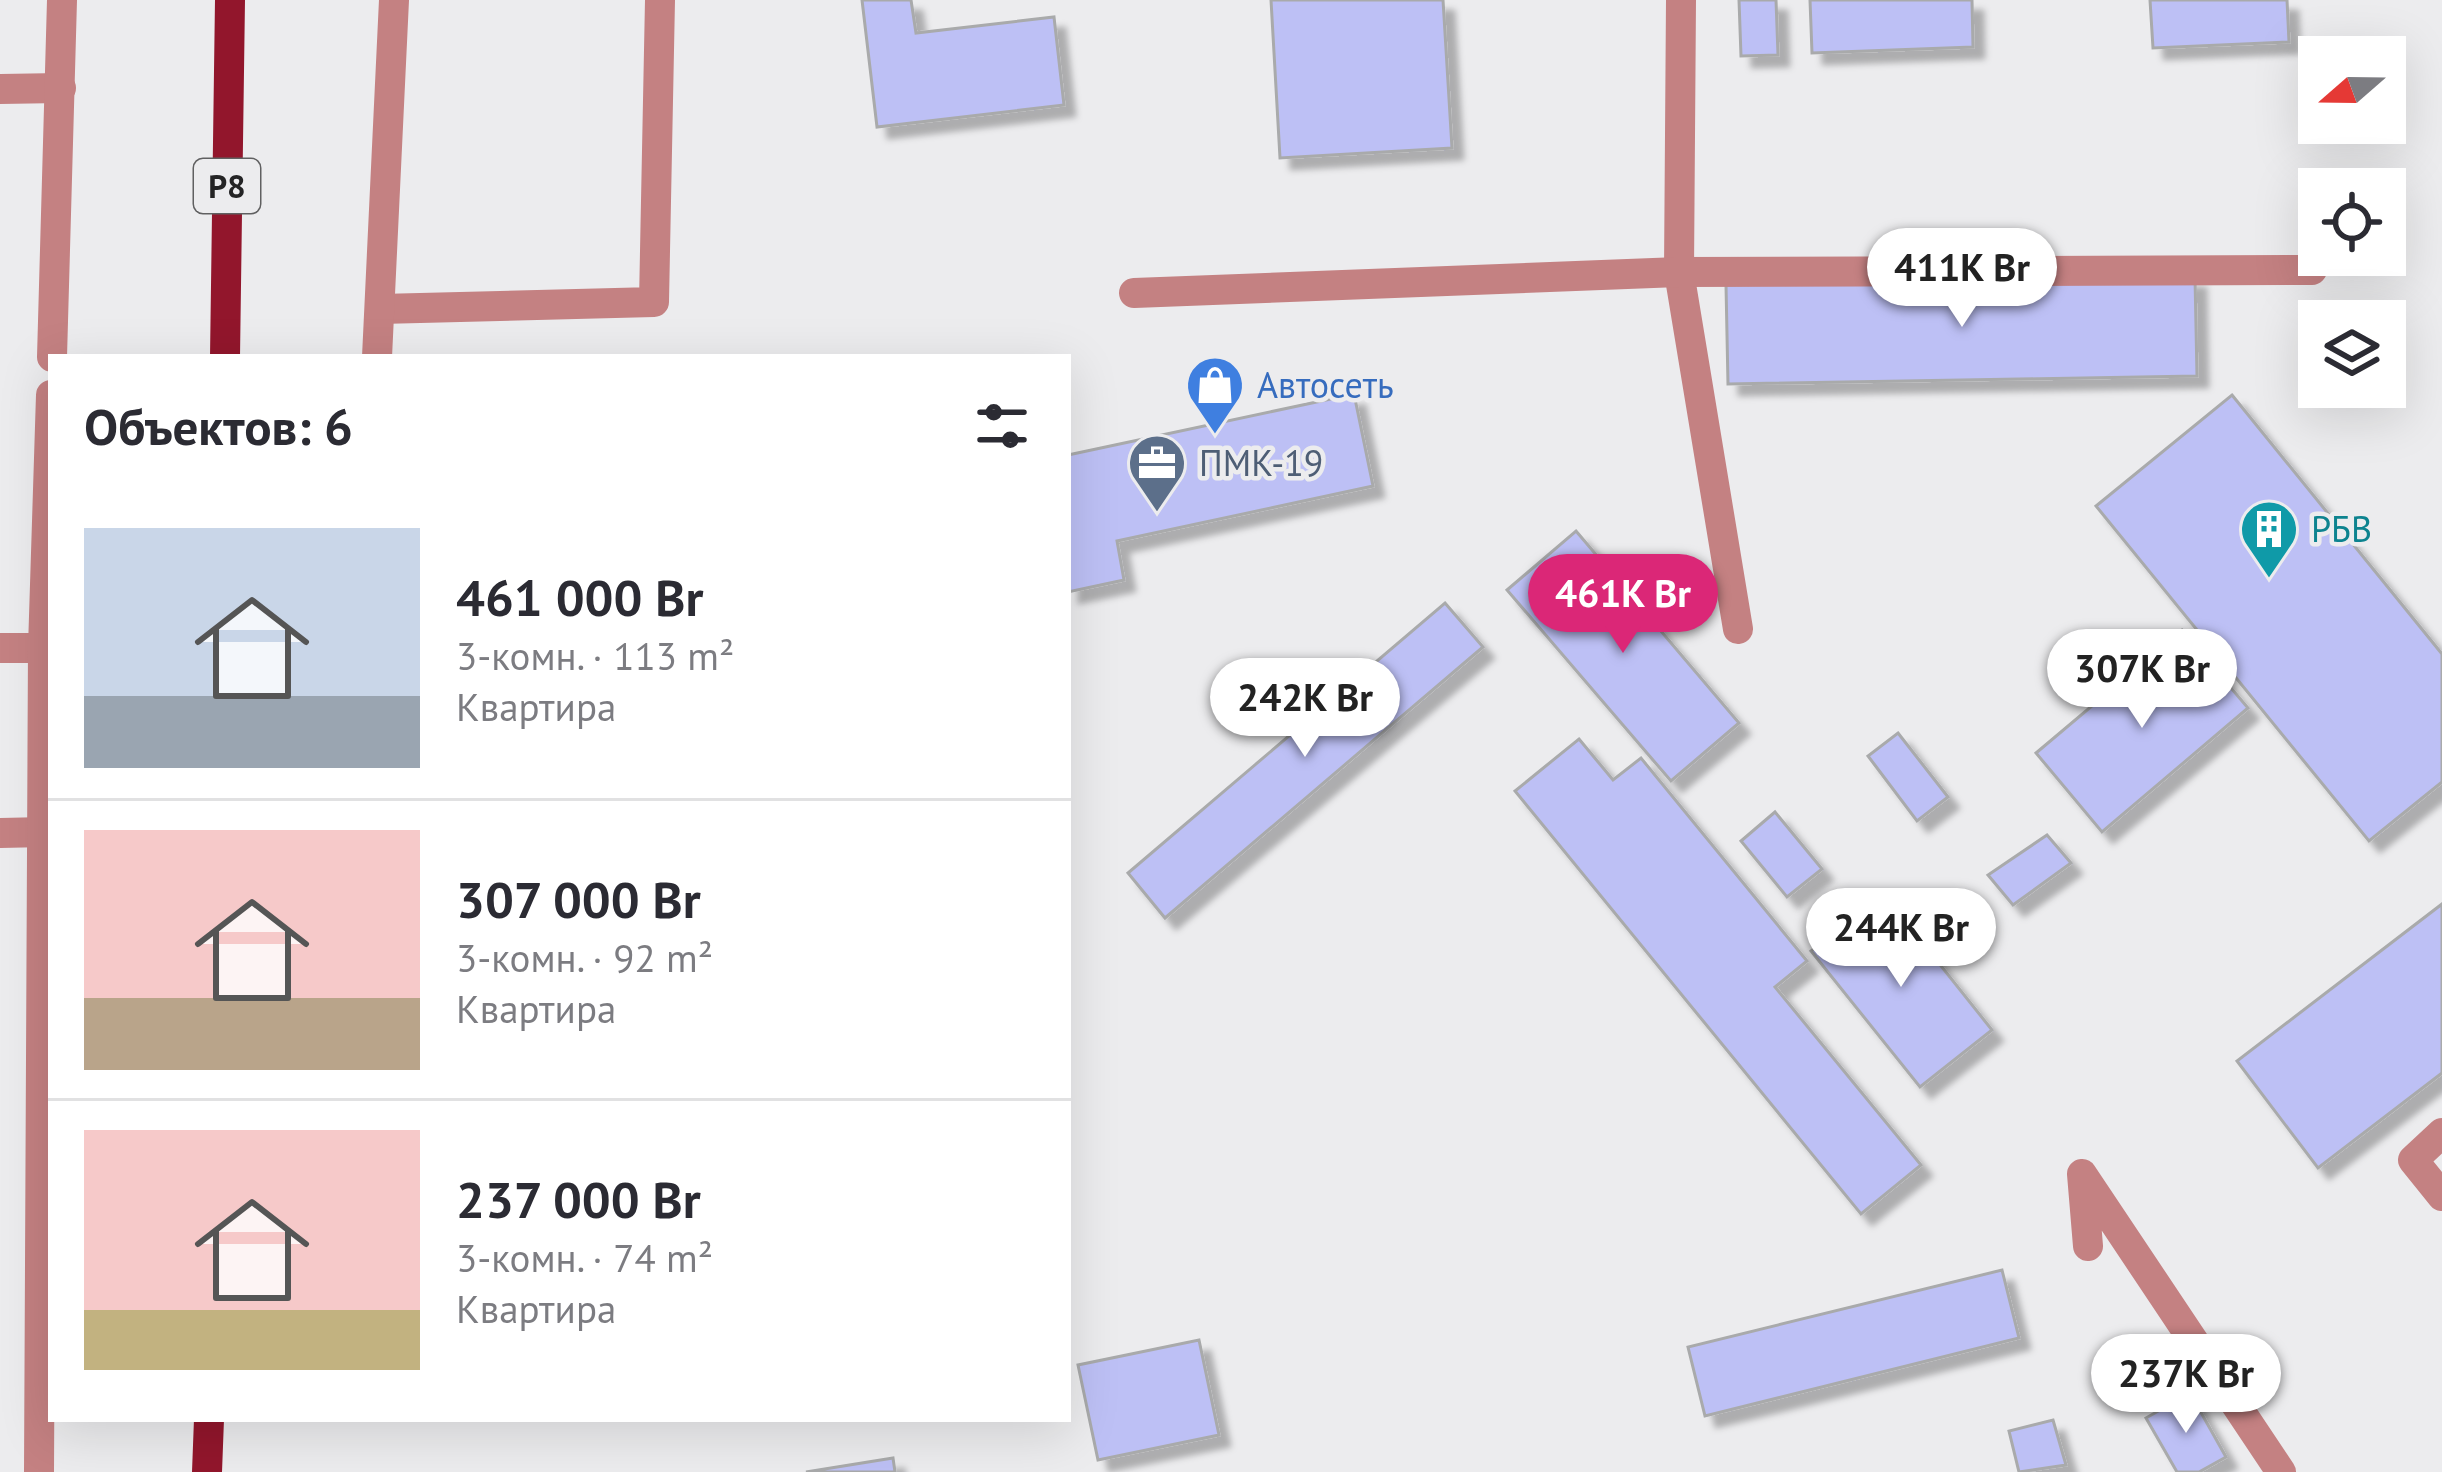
<!DOCTYPE html>
<html lang="ru">
<head>
<meta charset="utf-8">
<style>
  :root { --surface:#fff; --page:#f2f2f3; --text:#2b2b33; --muted:#7c7c81; --line:#e1e1e2; --accent:#db2777 }
  body { margin:0; font-family:"PT Sans",sans-serif; background:var(--page); color:var(--text); height:100vh; display:flex; flex-direction:column; font-size:45px; white-space:nowrap }
  * { box-sizing:border-box; margin:0 }
  p { font-size:39px; color:var(--muted) }
  .icon { flex:none; width:66px; height:66px; fill:none; stroke:currentColor; stroke-width:2; stroke-linecap:round; stroke-linejoin:round }
  .map { position:relative; flex:1; overflow:hidden }
  .sheet { position:absolute; left:48px; top:354px; width:1023px; height:1068px; display:flex; flex-direction:column; background:var(--surface); border-radius:0px; box-shadow:0 12px 48px #0002 }
  .sheet>* { flex:none }
  .needle { width:78px; rotate:250deg }
  .buttons { position:absolute; left:2298px; top:36px; display:grid; gap:24px }
  .buttons a { display:grid; place-items:center; width:108px; height:108px; border-radius:0px; background:var(--surface); box-shadow:0 12px 48px #0002; font-size:60px }
  .price { position:absolute; translate:-50% -102px; padding:0 27px; border-radius:42px; background:#fff; color:#222; font-size:39px; line-height:78px; filter:drop-shadow(0 3px 6px #0008) }
  .price::after { content:''; position:absolute; left:50%; top:72px; width:36px; height:27px; margin-left:-18px; background:inherit; clip-path:polygon(0 0,100% 0,50% 100%) }
  .price.selected { background:var(--accent); color:#fff }
  ul { padding:0; list-style:none }
  li { display:flex; align-items:center; gap:36px; height:300px; padding:0 36px }
  li+li { border-top:3px solid var(--line) }
  li span { display:grid; place-items:center; flex:none; width:336px; height:240px; border-radius:0px; color:#555 }
  li>.icon { margin-inline-start:auto }
  span .icon { width:144px; height:144px; fill:#fffc; stroke-width:1 }
  li b { font-size:51px }
  h2 { display:flex; justify-content:space-between; align-items:center; height:144px; padding:0 36px; font-size:51px }
  .map>svg:first-child { display:block }
  .building { fill:#bdc0f5; stroke:#a9aaab; stroke-width:3; filter:url(#shadow) }
  .lines { fill:none; stroke-linecap:round; stroke-linejoin:round }
  .minor { stroke:#c48182; stroke-width:30 }
  .major { stroke:#92162c; stroke-width:30 }
  .labels { text-anchor:middle; stroke-width:9; stroke-linejoin:round; paint-order:stroke }
  .shield { fill:#ececee; stroke:#606061; stroke-width:3 }
  .shield-label { font-size:33px; font-weight:bold; fill:#242425 }
  .shop-label { font-size:36px; fill:#366cbe; stroke:#ececee; text-anchor:start }
  .service-label { font-size:36px; fill:#4e5e75; stroke:#ececee; text-anchor:start }
  .culture-label { font-size:36px; fill:#0d838f; stroke:#ececee; text-anchor:start }
</style>
</head>
<body>
<div class="map">
<svg width="2442" height="1472" viewBox="0 0 2442 1472">
  <defs>
    <filter id="shadow"><feDropShadow dx="11" dy="11" stdDeviation="3" flood-color="#0004"/></filter>
  </defs>
  <rect width="100%" height="100%" fill="#ececee"/>
  <!-- building -->
  <g class="building">
    <polygon points="862,0 911,0 916,33 1054,17 1064,105 877,127"/>
    <polygon points="1271,0 1443,0 1452,148 1280,158"/>
    <polygon points="1739,0 1776,0 1778,55 1741,56"/>
    <polygon points="1810,0 1972,0 1973,47 1812,53"/>
    <polygon points="2150,0 2287,0 2289,42 2153,48"/>
    <polygon points="2195,277 2197,376 1728,384 1726,285"/>
    <polygon points="1354,394 1373,486 1117,541 1124,580 1068,592 1068,455"/>
    <polygon points="2232,395 2442,654 2442,782 2369,841 2096,506"/>
    <polygon points="1576,531 1739,723 1671,781 1507,590"/>
    <polygon points="1445,603 1483,647 1165,918 1128,873"/>
    <polygon points="2182,630 2248,708 2102,832 2036,753"/>
    <polygon points="1898,733 1948,797 1917,821 1868,756"/>
    <polygon points="1579,739 1613,780 1641,758 1807,961 1775,987 1921,1165 1861,1214 1515,791"/>
    <polygon points="1775,812 1822,869 1787,897 1741,841"/>
    <polygon points="2047,835 2071,863 2013,905 1988,875"/>
    <polygon points="1883,893 1992,1030 1920,1087 1811,951"/>
    <polygon points="2442,904 2442,1073 2318,1168 2237,1061"/>
    <polygon points="2002,1270 2019,1338 1705,1416 1688,1347"/>
    <polygon points="1199,1340 1219,1435 1098,1460 1078,1365"/>
    <polygon points="2190,1393 2226,1457 2199,1472 2177,1472 2146,1418"/>
    <polygon points="2053,1420 2066,1465 2019,1472 2009,1431"/>
    <polygon points="893,1458 895,1472 806,1472"/>
  </g>
  <g class="lines">
    <!-- minor -->
    <g class="minor">
      <polyline points="1681,0 1679,272 1738,629"/>
      <polyline points="0,89 61,88"/>
      <polyline points="1134,293 1679,272 2312,270"/>
      <polyline points="380,309 654,302 660,0"/>
      <polyline points="52,357 62,0"/>
      <polyline points="377,357 394,0"/>
      <polyline points="0,648 43,648"/>
      <polyline points="0,833 46,832"/>
      <polyline points="2442,1133 2413,1160 2442,1196"/>
      <polyline points="2088,1246 2082,1174 2281,1472"/>
      <polyline points="39,1472 43,648 51,395"/>
    </g>
    <!-- major -->
    <g class="major">
      <polyline points="225,357 230,0"/>
      <polyline points="207,1472 209,1419"/>
    </g>
  </g>
  <!-- icons -->
  <defs>
    <symbol id="shop-pin" viewBox="-11 -11 22 30"><path d="M0 17L-7.5 6A9.5 9.5 0 1 1 7.5 6Z" fill="#3f7fe0" stroke="#ececee"/><path d="M-5-2.5h2.3a2.7 3.5 0 0 1 5.4 0H5L5.5 6h-11ZM-1.5-2.5h3a1.5 2.3 0 0 0-3 0Z" fill="#fff"/></symbol>
    <symbol id="office-pin" viewBox="-11 -11 22 30"><path d="M0 17L-7.5 6A9.5 9.5 0 1 1 7.5 6Z" fill="#5c6f8a" stroke="#ececee"/><path d="M-6-3h4V-5.5h4V-3h4V5H-6ZM-1-4.5V-3h2v-1.5ZM-6 0V1H6V0Z" fill="#fff"/></symbol>
    <symbol id="building-pin" viewBox="-11 -11 22 30"><path d="M0 17L-7.5 6A9.5 9.5 0 1 1 7.5 6Z" fill="#0f9aa8" stroke="#ececee"/><path d="M-4-6H4V6H1V3H-1V6H-4ZM-2.5-4.3h1.7v1.8h-1.7ZM.8-4.3h1.7v1.8H.8ZM-2.5-1h1.7V.8h-1.7ZM.8-1h1.7V.8H.8Z" fill="#fff"/></symbol>
  </defs>
  <g fill-rule="evenodd">
    <use href="#shop-pin" x="1182" y="352" width="66" height="90"/>
    <use href="#office-pin" x="1124" y="430" width="66" height="90"/>
    <use href="#building-pin" x="2236" y="496" width="66" height="90"/>
  </g>
  <g class="labels">
    <!-- shield labels -->
    <rect class="shield" x="194" y="159" width="66" height="54" rx="9"/>
    <g class="shield-label">
      <text x="227" y="198">Р8</text>
    </g>
    <!-- shop labels -->
    <g class="shop-label">
      <text x="1257" y="398">Автосеть</text>
    </g>
    <!-- service labels -->
    <g class="service-label">
      <text x="1199" y="476">ПМК-19</text>
    </g>
    <!-- culture labels -->
    <g class="culture-label">
      <text x="2311" y="542">РБВ</text>
    </g>
  </g>
</svg>
<div class="buttons">
<a><svg class="needle" viewBox="-14 -14 28 28"><path d="M0-13l5 13h-10z" fill="#e53935"/><path d="M0 13l5-13h-10z" fill="#7c7c81"/></svg></a>
<a><svg class="icon" aria-label="locate" viewBox="0 0 24 24"><circle cx="12" cy="12" r="6"/><path d="M12 2v4M12 18v4M2 12h4M18 12h4"/></svg></a>
<a><svg class="icon" aria-label="layers" viewBox="0 0 24 24"><path d="M12 4l9 5-9 5-9-5zM3 14l9 5 9-5"/></svg></a>
</div>
<b class="price" style="left:1962px;top:330px">411K Br</b>
<b class="price selected" style="left:1623px;top:656px">461K Br</b>
<b class="price" style="left:2142px;top:731px">307K Br</b>
<b class="price" style="left:1305px;top:760px">242K Br</b>
<b class="price" style="left:1901px;top:990px">244K Br</b>
<b class="price" style="left:2186px;top:1436px">237K Br</b>
<section class="sheet">
<h2>Объектов: 6<svg class="icon" aria-label="filters" viewBox="0 0 24 24"><path d="M4 7h16M4 17h16"/><circle cx="9" cy="7" r="2"/><circle cx="15" cy="17" r="2"/></svg></h2>
<ul>
<li><span style="background:linear-gradient(#c9d6e8 70%,#9aa5b1 0)"><svg class="icon" aria-label="home" viewBox="0 0 24 24"><path d="M3 11l9-7 9 7M6 9v11h12V9"/></svg></span><div><b>461 000 Br</b><p>3-комн. · 113 m²</p><p>Квартира</p></div></li>
<li><span style="background:linear-gradient(#f6c9c9 70%,#b9a48a 0)"><svg class="icon" aria-label="home" viewBox="0 0 24 24"><path d="M3 11l9-7 9 7M6 9v11h12V9"/></svg></span><div><b>307 000 Br</b><p>3-комн. · 92 m²</p><p>Квартира</p></div></li>
<li><span style="background:linear-gradient(#f6c9c9 75%,#c2b280 0)"><svg class="icon" aria-label="home" viewBox="0 0 24 24"><path d="M3 11l9-7 9 7M6 9v11h12V9"/></svg></span><div><b>237 000 Br</b><p>3-комн. · 74 m²</p><p>Квартира</p></div></li>
</ul>
</section>
</div>
</body>
</html>
